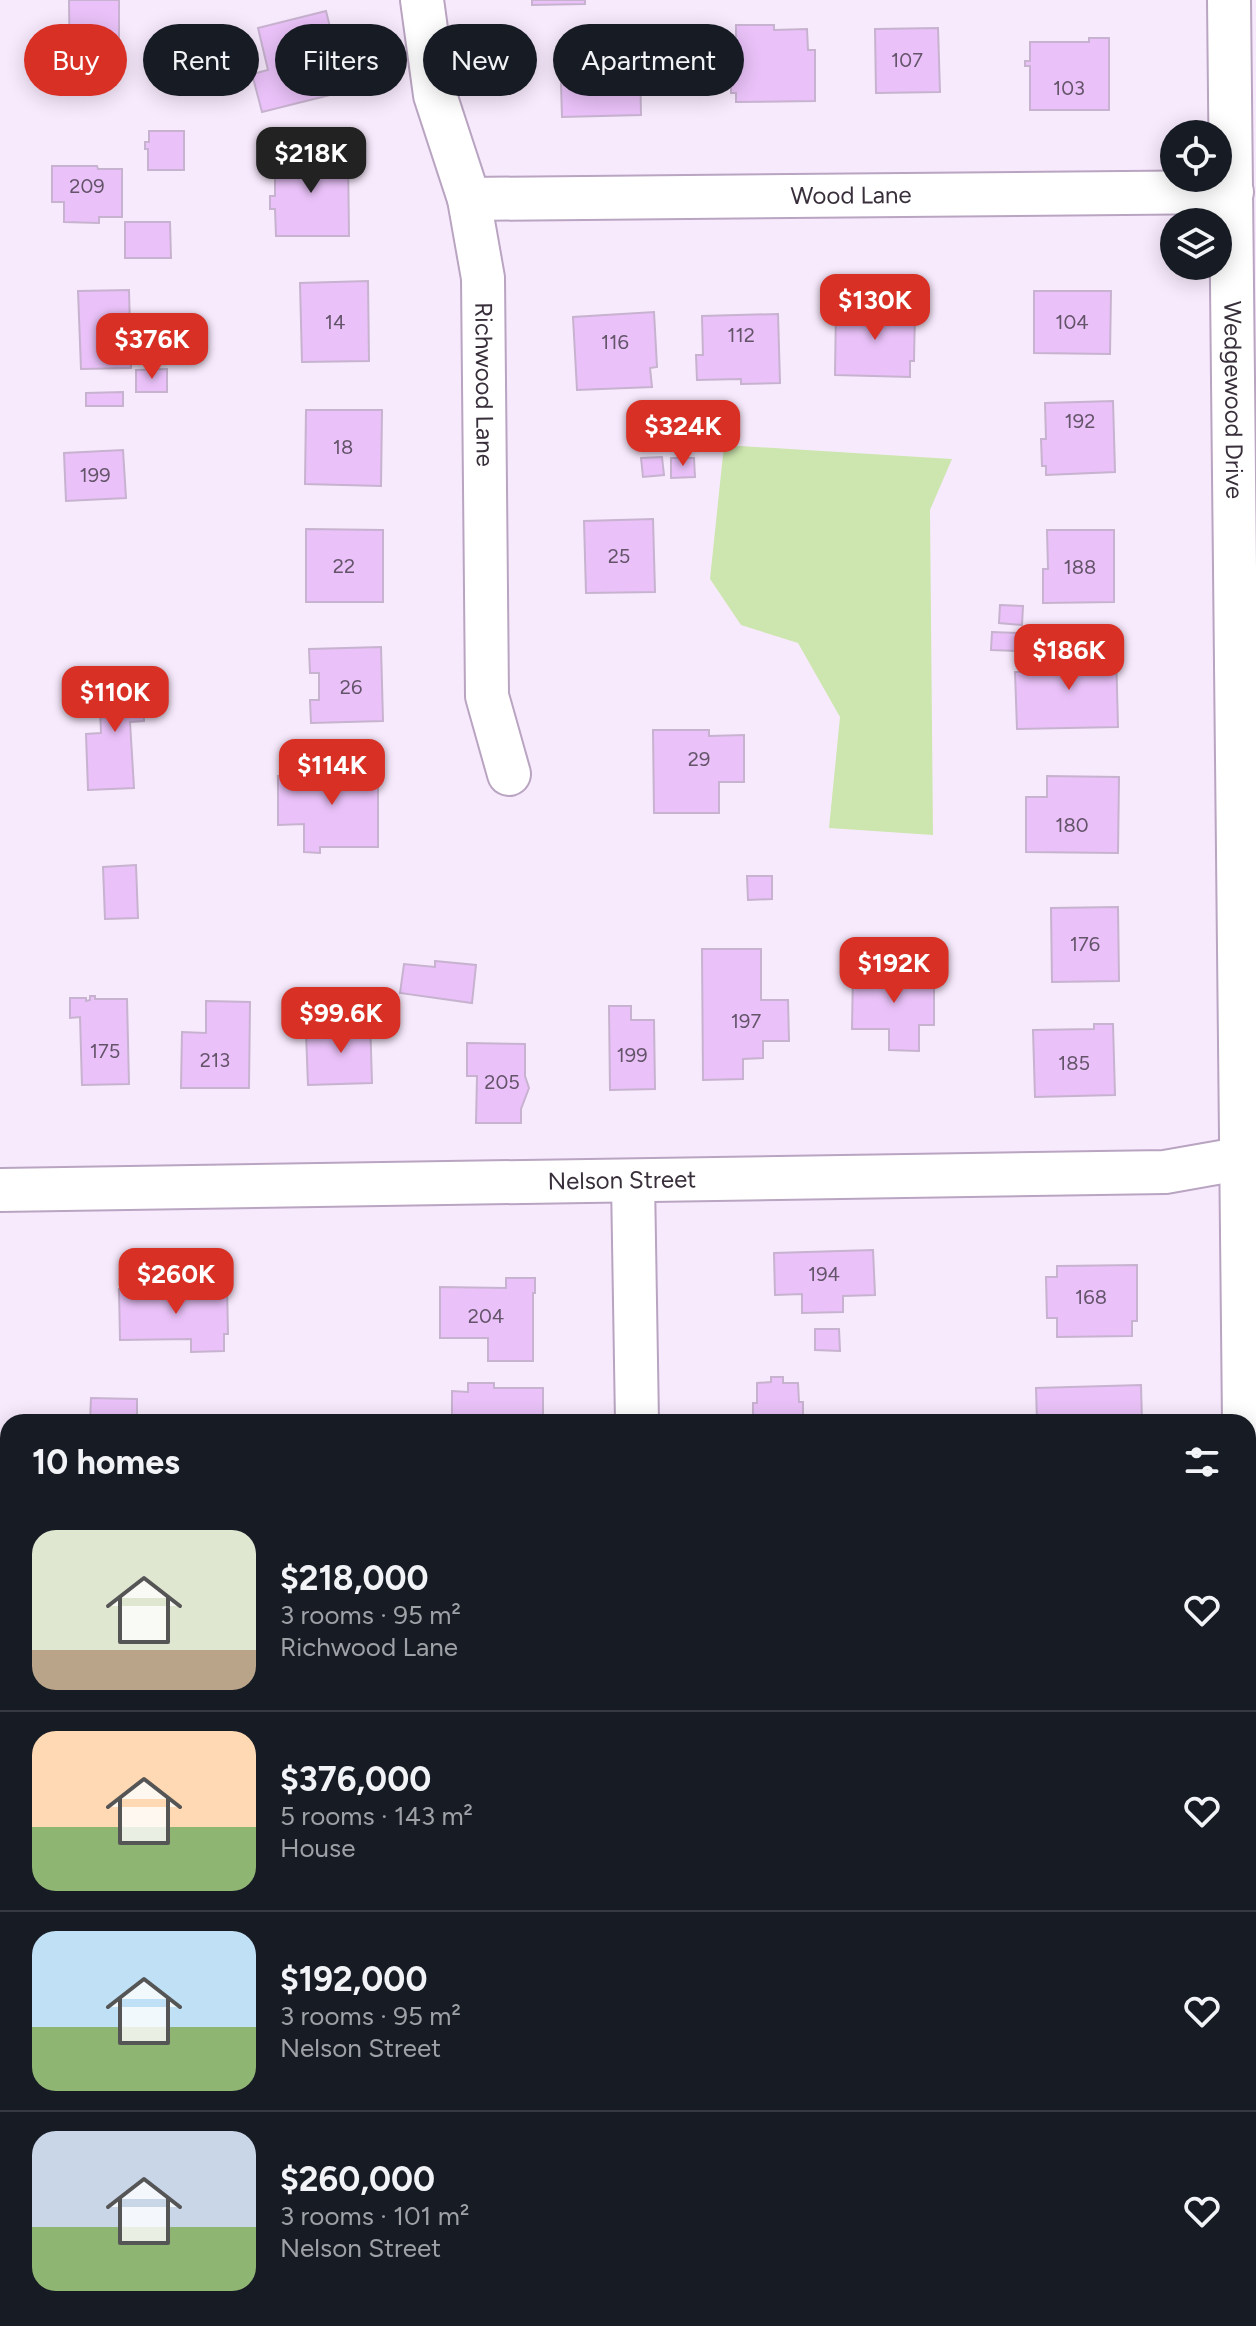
<!DOCTYPE html>
<html lang="en">
<head>
<meta charset="utf-8">
<style>
  :root { --surface:#171b24; --page:#20242c; --text:#f1f3f6; --muted:#9ea1a6; --line:#363941; --accent:#d93025 }
  body { margin:0; font-family:Figtree,sans-serif; background:var(--page); color:var(--text); height:100vh; display:flex; flex-direction:column; font-size:30px; white-space:nowrap }
  * { box-sizing:border-box; margin:0 }
  p { font-size:26px; color:var(--muted) }
  .icon { flex:none; width:44px; height:44px; fill:none; stroke:currentColor; stroke-width:2; stroke-linecap:round; stroke-linejoin:round }
  .map { position:relative; flex:1; overflow:hidden }
  .sheet { position:absolute; left:0px; top:1414px; width:1256px; height:912px; display:flex; flex-direction:column; background:var(--surface); border-radius:24px 24px 0 0; box-shadow:0 4px 20px #0003 }
  .sheet>* { flex:none }
  .top-card { position:absolute; left:24px; top:24px; width:800px; height:72px; display:flex; gap:16px }
  .fabs { position:absolute; left:1160px; top:120px; display:grid; gap:16px }
  .fabs a { display:grid; place-items:center; width:72px; height:72px; border-radius:50%; background:var(--surface); box-shadow:0 4px 20px #0003; font-size:40px }
  .price { position:absolute; translate:-50% -68px; padding:0 18px; border-radius:16px; background:var(--accent); color:#fff; font-size:26px; line-height:52px; filter:drop-shadow(0 2px 4px #0008) }
  .price::after { content:''; position:absolute; left:50%; top:48px; width:24px; height:18px; margin-left:-12px; background:inherit; clip-path:polygon(0 0,100% 0,50% 100%) }
  .price.selected { background:#222; color:#fff }
  ul { padding:0; list-style:none }
  li { display:flex; align-items:center; gap:24px; height:200px; padding:0 32px }
  li+li { border-top:2px solid var(--line) }
  li span { display:grid; place-items:center; flex:none; width:224px; height:160px; border-radius:24px; color:#555 }
  li>.icon { margin-inline-start:auto }
  span .icon { width:96px; height:96px; fill:#fffc; stroke-width:1 }
  li b { font-size:34px }
  h2 { display:flex; justify-content:space-between; align-items:center; height:96px; padding:0 32px; font-size:34px }
  .pill { padding:0 28px; border-radius:36px; background:var(--surface); box-shadow:0 4px 20px #0003; font-size:28px; line-height:72px }
  .pill.selected { background:var(--accent); color:#fff }
  .map>svg:first-child { display:block }
  .green { fill:#cde6af }
  .building { fill:#eac2f9; stroke:#c7b2cf; stroke-width:2 }
  .lines { fill:none; stroke-linecap:round; stroke-linejoin:round }
  .minor-casing { stroke:#b9a4c1; stroke-width:46 }
  .minor { stroke:#fff; stroke-width:42 }
  .labels { text-anchor:middle; stroke-width:8; stroke-linejoin:round; paint-order:stroke }
  .number-label { font-size:20px; fill:#64546a }
  .street-label { font-size:24px; fill:#382f3b; stroke:#fdfdfd }
</style>
</head>
<body>
<div class="map">
<svg width="1256" height="2326" viewBox="0 0 1256 2326">
  <rect width="100%" height="100%" fill="#f8eafd"/>
  <!-- green -->
  <polygon class="green" points="724,445 952,459 930,510 933,835 829,828 840,717 798,643 741,625 710,579"/>
  <!-- building -->
  <g class="building">
    <polygon points="69,0 119,0 119,63 112,63 112,80 70,80"/>
    <polygon points="532,0 585,0 585,4 532,5"/>
    <polygon points="326,11 346,91 262,112 252,74 268,70 258,28"/>
    <polygon points="736,25 774,25 774,30 807,29 808,50 815,50 815,101 736,102 736,93 731,93 731,52 736,52"/>
    <polygon points="938,28 940,92 876,93 875,29"/>
    <polygon points="1089,38 1109,38 1109,110 1030,110 1030,66 1025,66 1025,61 1030,61 1030,42 1089,42"/>
    <polygon points="632,49 632,65 640,65 641,115 562,117 560,50"/>
    <polygon points="149,131 184,131 184,170 148,170 148,149 145,149 145,142 149,142"/>
    <polygon points="275,154 348,154 349,236 276,236 275,209 270,209 270,196 275,196"/>
    <polygon points="52,166 97,166 98,169 122,169 122,217 99,217 99,223 64,222 64,202 52,202"/>
    <polygon points="125,222 170,222 171,258 125,258"/>
    <polygon points="368,281 369,361 302,362 300,283"/>
    <polygon points="129,290 130,329 133,329 133,333 130,334 131,368 81,369 78,291"/>
    <polygon points="1034,291 1111,291 1110,354 1034,353"/>
    <polygon points="836,307 915,309 914,361 910,361 910,377 835,375"/>
    <polygon points="654,312 657,367 650,368 652,387 577,390 573,317"/>
    <polygon points="778,314 780,383 741,384 741,379 697,380 696,355 703,355 702,316"/>
    <polygon points="167,369 167,392 136,392 136,370"/>
    <polygon points="123,392 123,406 86,406 86,393"/>
    <polygon points="1113,401 1115,472 1046,475 1046,466 1042,466 1041,439 1046,439 1045,403"/>
    <polygon points="306,410 382,410 381,486 305,484"/>
    <polygon points="123,450 126,498 66,501 64,453"/>
    <polygon points="662,457 664,475 643,477 641,458"/>
    <polygon points="671,458 694,458 695,477 671,478"/>
    <polygon points="653,519 655,592 586,593 584,521"/>
    <polygon points="306,529 383,530 383,602 306,602"/>
    <polygon points="1047,530 1114,530 1114,602 1043,603 1043,569 1048,569"/>
    <polygon points="1000,605 1023,606 1022,625 999,623"/>
    <polygon points="992,632 1020,633 1019,651 991,650"/>
    <polygon points="381,647 383,721 311,723 310,700 319,700 319,673 310,673 309,649"/>
    <polygon points="1116,650 1118,727 1017,729 1015,672 1047,671 1046,652"/>
    <polygon points="141,675 144,721 130,722 134,788 88,790 86,734 101,733 99,678"/>
    <polygon points="653,730 709,730 709,736 744,735 744,782 719,782 719,813 654,813"/>
    <polygon points="302,769 378,769 378,847 320,847 320,853 304,852 304,824 278,825 278,776 302,776"/>
    <polygon points="1047,776 1119,777 1118,853 1026,852 1026,797 1047,797"/>
    <polygon points="136,865 138,918 105,919 103,867"/>
    <polygon points="747,876 772,876 772,899 748,900"/>
    <polygon points="1118,907 1119,981 1052,982 1051,908"/>
    <polygon points="702,949 761,949 761,1000 788,1000 789,1041 763,1041 763,1058 743,1059 743,1079 703,1080"/>
    <polygon points="435,961 476,965 472,1003 400,993 404,964 435,967"/>
    <polygon points="853,972 934,973 934,1025 919,1025 919,1051 889,1050 889,1029 852,1029"/>
    <polygon points="90,996 95,996 95,999 127,999 129,1084 82,1085 80,1017 70,1018 70,998 86,998 86,1001 90,1000"/>
    <polygon points="206,1001 250,1002 249,1088 181,1088 182,1032 206,1033"/>
    <polygon points="609,1006 631,1006 631,1020 654,1020 655,1089 610,1090"/>
    <polygon points="370,1018 372,1083 308,1085 306,1033 341,1032 340,1019"/>
    <polygon points="1094,1024 1113,1024 1115,1095 1035,1097 1033,1030 1094,1029"/>
    <polygon points="467,1043 525,1044 525,1076 529,1088 521,1109 521,1123 476,1123 477,1076 467,1076"/>
    <polygon points="873,1250 875,1295 843,1296 843,1312 802,1313 802,1294 775,1295 774,1253"/>
    <polygon points="1137,1265 1137,1321 1132,1321 1132,1336 1057,1337 1057,1318 1047,1318 1046,1277 1057,1277 1057,1266"/>
    <polygon points="506,1278 535,1278 535,1293 533,1293 533,1361 488,1361 488,1338 440,1338 440,1287 506,1288"/>
    <polygon points="227,1286 228,1334 224,1334 224,1351 191,1352 191,1339 120,1340 119,1289"/>
    <polygon points="815,1329 839,1329 840,1351 815,1350"/>
    <polygon points="771,1377 783,1377 783,1383 798,1383 799,1402 803,1402 803,1422 753,1422 753,1403 757,1403 757,1383 771,1382"/>
    <polygon points="468,1383 494,1383 494,1388 543,1388 543,1422 452,1422 452,1391 468,1392"/>
    <polygon points="1141,1385 1142,1422 1037,1422 1036,1388"/>
    <polygon points="91,1398 137,1399 137,1422 90,1422"/>
    <polygon points="758,2318 844,2318 844,2324 758,2323"/>
    <rect x="1065" y="2318" width="69" height="8"/>
    <polygon points="551,2320 551,2326 436,2326 436,2322"/>
    <polygon points="180,2323 180,2326 91,2326 91,2325"/>
  </g>
  <g class="lines">
    <defs>
      <g id="minor">
        <path id="s1" d="M422 0 435 95 469 199 483 278 487 696 509 774"/>
        <path id="s2" d="M1229 0 1244 1422"/>
        <path id="s3" d="M469 199 1232 192"/>
        <polyline points="633,1181 637,1422"/>
        <path id="s4" d="M0 1190 1165 1172 1256 1156"/>
        <polyline points="1248,1800 1253,2326"/>
        <polyline points="651,2318 651,2326"/>
      </g>
    </defs>
    <!-- minor casing -->
    <use href="#minor" class="minor-casing"/>
    <!-- minor -->
    <use href="#minor" class="minor"/>
  </g>
  <g class="labels">
    <!-- number labels -->
    <g class="number-label">
      <text x="907" y="67">107</text>
      <text x="1069" y="95">103</text>
      <text x="87" y="193">209</text>
      <text x="335" y="329">14</text>
      <text x="1072" y="329">104</text>
      <text x="741" y="342">112</text>
      <text x="615" y="349">116</text>
      <text x="1080" y="428">192</text>
      <text x="343" y="454">18</text>
      <text x="95" y="482">199</text>
      <text x="619" y="563">25</text>
      <text x="344" y="573">22</text>
      <text x="1080" y="574">188</text>
      <text x="351" y="694">26</text>
      <text x="699" y="766">29</text>
      <text x="1072" y="832">180</text>
      <text x="1085" y="951">176</text>
      <text x="746" y="1028">197</text>
      <text x="105" y="1058">175</text>
      <text x="632" y="1062">199</text>
      <text x="215" y="1067">213</text>
      <text x="1074" y="1070">185</text>
      <text x="502" y="1089">205</text>
      <text x="824" y="1281">194</text>
      <text x="1091" y="1304">168</text>
      <text x="486" y="1323">204</text>
    </g>
    <!-- street labels -->
    <g class="street-label">
      <text dy="8" stroke="none"><textPath href="#s3" startOffset="382">Wood Lane</textPath></text>
      <text dy="8" stroke="none"><textPath href="#s1" startOffset="392">Richwood Lane</textPath></text>
      <text dy="8" stroke="none"><textPath href="#s2" startOffset="400">Wedgewood Drive</textPath></text>
      <text dy="8" stroke="none"><textPath href="#s4" startOffset="622">Nelson Street</textPath></text>
    </g>
  </g>
</svg>
<div class="fabs">
<a><svg class="icon" aria-label="locate" viewBox="0 0 24 24"><circle cx="12" cy="12" r="6"/><path d="M12 2v4M12 18v4M2 12h4M18 12h4"/></svg></a>
<a><svg class="icon" aria-label="layers" viewBox="0 0 24 24"><path d="M12 4l9 5-9 5-9-5zM3 14l9 5 9-5"/></svg></a>
</div>
<b class="price selected" style="left:311px;top:195px">$218K</b>
<b class="price" style="left:875px;top:342px">$130K</b>
<b class="price" style="left:152px;top:381px">$376K</b>
<b class="price" style="left:683px;top:468px">$324K</b>
<b class="price" style="left:1069px;top:692px">$186K</b>
<b class="price" style="left:115px;top:734px">$110K</b>
<b class="price" style="left:332px;top:807px">$114K</b>
<b class="price" style="left:894px;top:1005px">$192K</b>
<b class="price" style="left:341px;top:1055px">$99.6K</b>
<b class="price" style="left:176px;top:1316px">$260K</b>
<div class="top-card">
<a class="pill selected">Buy</a>
<a class="pill">Rent</a>
<a class="pill">Filters</a>
<a class="pill">New</a>
<a class="pill">Apartment</a>
</div>
<section class="sheet">
<h2>10 homes<svg class="icon" aria-label="filters" viewBox="0 0 24 24"><path d="M4 7h16M4 17h16"/><circle cx="9" cy="7" r="2"/><circle cx="15" cy="17" r="2"/></svg></h2>
<ul>
<li><span style="background:linear-gradient(#dfe7d0 75%,#b9a48a 0)"><svg class="icon" aria-label="home" viewBox="0 0 24 24"><path d="M3 11l9-7 9 7M6 9v11h12V9"/></svg></span><div><b>$218,000</b><p>3 rooms · 95 m²</p><p>Richwood Lane</p></div><svg class="icon" aria-label="heart" viewBox="0 0 24 24"><path d="M12 20l-8-8c-3-5 5-10 8-4 3-6 11-1 8 4z"/></svg></li>
<li><span style="background:linear-gradient(#ffd9b3 60%,#8fb573 0)"><svg class="icon" aria-label="home" viewBox="0 0 24 24"><path d="M3 11l9-7 9 7M6 9v11h12V9"/></svg></span><div><b>$376,000</b><p>5 rooms · 143 m²</p><p>House</p></div><svg class="icon" aria-label="heart" viewBox="0 0 24 24"><path d="M12 20l-8-8c-3-5 5-10 8-4 3-6 11-1 8 4z"/></svg></li>
<li><span style="background:linear-gradient(#bfe0f5 60%,#8fb573 0)"><svg class="icon" aria-label="home" viewBox="0 0 24 24"><path d="M3 11l9-7 9 7M6 9v11h12V9"/></svg></span><div><b>$192,000</b><p>3 rooms · 95 m²</p><p>Nelson Street</p></div><svg class="icon" aria-label="heart" viewBox="0 0 24 24"><path d="M12 20l-8-8c-3-5 5-10 8-4 3-6 11-1 8 4z"/></svg></li>
<li><span style="background:linear-gradient(#c9d6e8 60%,#8fb573 0)"><svg class="icon" aria-label="home" viewBox="0 0 24 24"><path d="M3 11l9-7 9 7M6 9v11h12V9"/></svg></span><div><b>$260,000</b><p>3 rooms · 101 m²</p><p>Nelson Street</p></div><svg class="icon" aria-label="heart" viewBox="0 0 24 24"><path d="M12 20l-8-8c-3-5 5-10 8-4 3-6 11-1 8 4z"/></svg></li>
</ul>
</section>
</div>
</body>
</html>
